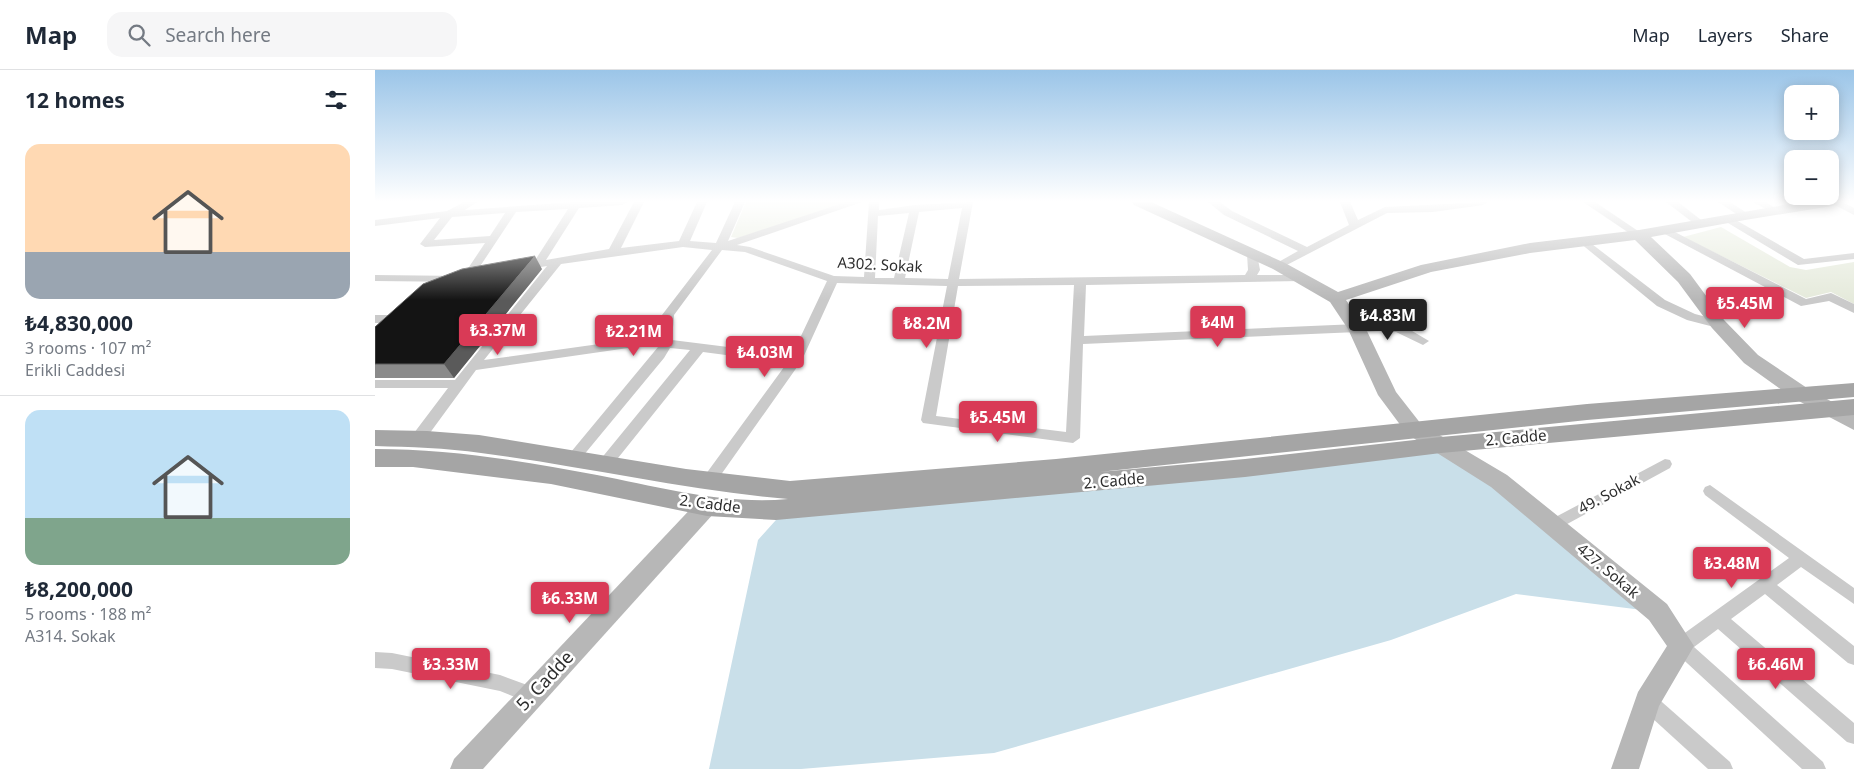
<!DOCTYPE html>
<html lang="en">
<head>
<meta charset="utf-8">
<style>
  :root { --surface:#fff; --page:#f6f6f7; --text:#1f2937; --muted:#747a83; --line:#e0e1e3; --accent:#d93a56 }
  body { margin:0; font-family:"Noto Sans",sans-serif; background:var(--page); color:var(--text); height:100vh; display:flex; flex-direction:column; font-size:19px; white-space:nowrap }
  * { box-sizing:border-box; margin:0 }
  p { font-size:16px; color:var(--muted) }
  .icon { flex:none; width:28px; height:28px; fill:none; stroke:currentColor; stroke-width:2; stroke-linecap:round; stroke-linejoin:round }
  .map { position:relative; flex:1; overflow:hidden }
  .sheet { display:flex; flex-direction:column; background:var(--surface); width:375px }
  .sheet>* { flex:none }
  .buttons { position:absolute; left:1409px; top:15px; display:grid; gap:10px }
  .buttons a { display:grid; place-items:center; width:55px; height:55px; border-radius:10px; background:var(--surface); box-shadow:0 2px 12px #0003; font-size:25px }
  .price { position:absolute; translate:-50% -42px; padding:0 11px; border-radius:5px; background:var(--accent); color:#fff; font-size:16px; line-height:32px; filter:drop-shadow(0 1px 2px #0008) }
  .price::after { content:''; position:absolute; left:50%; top:30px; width:15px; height:11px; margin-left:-8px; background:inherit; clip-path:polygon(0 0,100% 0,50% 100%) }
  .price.on { background:#222; color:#fff }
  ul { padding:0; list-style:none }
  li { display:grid; align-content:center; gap:10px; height:265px; padding:0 25px }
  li+li { border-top:1px solid var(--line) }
  li span { display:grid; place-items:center; height:155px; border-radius:15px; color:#555 }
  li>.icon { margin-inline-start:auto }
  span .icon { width:90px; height:90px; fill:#fffc; stroke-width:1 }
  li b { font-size:21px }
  h2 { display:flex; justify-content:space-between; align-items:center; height:60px; padding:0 25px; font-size:21px }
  header { display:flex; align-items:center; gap:30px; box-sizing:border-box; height:70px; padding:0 25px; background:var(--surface); border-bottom:1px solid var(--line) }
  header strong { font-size:24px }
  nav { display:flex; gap:28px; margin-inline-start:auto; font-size:18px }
  .search { width:350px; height:45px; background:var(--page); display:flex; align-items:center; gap:12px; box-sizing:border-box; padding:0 18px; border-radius:15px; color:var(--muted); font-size:19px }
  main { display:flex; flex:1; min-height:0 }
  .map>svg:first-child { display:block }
  .green { fill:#e5eadb }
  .water { fill:#c9dfe9 }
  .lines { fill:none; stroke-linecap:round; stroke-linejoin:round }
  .minor { fill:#cacaca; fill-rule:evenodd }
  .secondary { fill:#b7b7b7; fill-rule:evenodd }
  .primary { fill:#a5a5a5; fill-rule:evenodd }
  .wall { fill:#8a8a8a }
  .shaded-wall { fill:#5a5a5a }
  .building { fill:#141414; stroke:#5a5a5a }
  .labels { text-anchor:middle; stroke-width:5; stroke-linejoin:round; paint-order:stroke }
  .street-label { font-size:15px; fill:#2d2d2d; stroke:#fff }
  .near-street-label { font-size:18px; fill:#2d2d2d; stroke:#fff }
</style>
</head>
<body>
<header>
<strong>Map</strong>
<div class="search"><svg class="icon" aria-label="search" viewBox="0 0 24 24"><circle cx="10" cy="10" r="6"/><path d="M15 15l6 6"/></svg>Search here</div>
<nav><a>Map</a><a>Layers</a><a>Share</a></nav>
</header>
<main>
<section class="sheet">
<h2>12 homes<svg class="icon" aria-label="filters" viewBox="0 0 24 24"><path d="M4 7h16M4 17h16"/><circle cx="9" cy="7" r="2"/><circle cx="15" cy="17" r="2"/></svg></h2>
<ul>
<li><span style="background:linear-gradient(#ffd9b3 70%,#9aa5b1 0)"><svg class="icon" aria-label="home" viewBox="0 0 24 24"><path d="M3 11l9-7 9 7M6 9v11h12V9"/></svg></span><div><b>₺4,830,000</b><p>3 rooms · 107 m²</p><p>Erikli Caddesi</p></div></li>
<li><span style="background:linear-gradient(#bfe0f5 70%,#7fa58c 0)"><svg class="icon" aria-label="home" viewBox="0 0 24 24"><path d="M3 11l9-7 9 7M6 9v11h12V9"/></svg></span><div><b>₺8,200,000</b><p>5 rooms · 188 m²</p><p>A314. Sokak</p></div></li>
</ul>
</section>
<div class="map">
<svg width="1479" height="699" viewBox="0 0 1479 699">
  <rect width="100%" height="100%" fill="#fff"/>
  <!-- green -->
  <g class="green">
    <polygon points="371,132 474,132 363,168 356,167"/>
    <polygon points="1346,157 1415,197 1431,200 1479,192 1479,234 1456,222 1431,228 1308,167"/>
  </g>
  <!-- water -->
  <polygon class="water" points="1066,375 1283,542 1141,524 1016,570 619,683 426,699 334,699 383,470 410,440"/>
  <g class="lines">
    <!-- minor -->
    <g class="minor">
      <path d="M89 132H102L90 140 200 132H252L247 135 204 138 171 190 234 179 259 132H269L246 178 304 171 322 132H332L315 171 341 173 360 132H370L353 171 471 132H487L362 175 375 177 459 206 489 207 494 132H504V140L540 135 598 132 584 209 870 205 873 200 872 184 877 181 882 184 885 200 882 205H927L933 208 927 211 711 215 709 266 1006 253 1027 255 1054 271 1048 275 1021 262 1006 261 708 274 705 368 698 373 548 353 546 350 572 216 462 213 427 290 338 416H328L326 412 328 408 412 293 328 282 235 398H225L223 394 225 390 315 280 295 278 289 288 203 392H193L191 388 283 277H260L101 300 49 371H39L37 367 39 363 73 318H0V310H80L172 196 148 200 142 197 144 195 159 192 193 139 141 142 96 210 92 212 0 211V205L88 206 110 173 50 177 45 174 65 148 0 156V150L72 141ZM587 138 573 209 530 208 544 142ZM130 143 115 166 59 170 77 147ZM534 143 519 208H500L503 146ZM308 177 337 180 287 245 285 269H260L109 290 186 194ZM347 180 370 182 452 211 417 285 297 270 299 245ZM699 215 691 362 561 346 583 216Z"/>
      <polygon points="833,132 845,132 857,141 932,177 974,155 965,132 975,132 983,150 1010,137 1113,132 1108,135 1058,142 1012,143 904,199 898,196 900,194 923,181 849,145"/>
      <polygon points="1208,132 1220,132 1269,165 1268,167 1260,167"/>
      <polygon points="1291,132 1303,132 1330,153 1329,155 1321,155"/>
      <polygon points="1343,132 1355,132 1375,145 1370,148 1366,147"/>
      <polygon points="1378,132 1391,132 1403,140 1398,143"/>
      <polygon points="1454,132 1467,132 1479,138 1479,145"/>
      <polygon points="1352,145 1429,189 1479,183 1479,189 1423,195 1348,150 1348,146"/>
      <polygon points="1290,157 1431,229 1456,223 1479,234 1479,243 1454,231 1426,236 1286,162 1286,158"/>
      <polygon points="1209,168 1290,230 1320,244 1347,251 1349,254 1343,258 1312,250 1282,236 1205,173 1204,171"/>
      <polygon points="0,245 22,245 28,249 22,253 0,253"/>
      <polygon points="1290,389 1295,390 1297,394 1295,398 1183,459 1178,461 1173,459 1170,455 1173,451"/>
      <polygon points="1335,415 1479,518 1479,534 1426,497 1402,515 1479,576 1479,595 1473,593 1390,524 1356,549 1479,653 1479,674 1472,672 1343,559 1319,577 1448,692 1451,699 1427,699 1300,582 1297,576 1300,570 1414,488 1330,425 1328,421 1330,417"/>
      <polygon points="0,582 17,583 125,605 163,619 166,625 163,631 157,634 125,621 17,599 0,598"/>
      <polygon points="1272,622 1279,625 1355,692 1358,699 1333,699 1265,637 1263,631 1265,625"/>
    </g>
    <!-- secondary -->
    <g class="secondary">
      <polygon points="757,132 776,132 910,193 963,222 1046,195 1155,173 1264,160 1426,132 1464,132 1457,136 1370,150 1276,167 1315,204 1349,250 1383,285 1432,318 1479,344 1479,360 1418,328 1369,293 1337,258 1303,212 1260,170 1155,183 1056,202 971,230 991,259 1021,322 1046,354 1132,405 1292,534 1319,576 1284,636 1264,699 1236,699 1263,622 1292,576 1274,550 1116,417 1032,364 1003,325 973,259 955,232 898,199 759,135"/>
      <polygon points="332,427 340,430 343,436 340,442 108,699 75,699 79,689 324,430"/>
    </g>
    <!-- primary -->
    <path class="primary" d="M1479 313V327L1212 350 724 402 870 389 1066 367 1479 329V345L1066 383 870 407 401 450 332 446 176 414 38 397H0V379C74 379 149 391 222 405 284 417 349 435 413 429 309 420 209 396 106 383 71 378 35 377 0 376V360L52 361 104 365 311 399 415 411 681 389 1212 334Z"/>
  </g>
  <!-- wall -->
  <polygon class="wall" points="167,199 79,308 0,308 0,257"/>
  <!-- shaded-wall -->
  <polygon class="shaded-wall" points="160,186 167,199 79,308 69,294"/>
  <!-- building -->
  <polygon class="building" points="160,186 69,294 0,294 0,257 48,214 87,199"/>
  <!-- sky -->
  <linearGradient id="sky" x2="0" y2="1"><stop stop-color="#9bc5e8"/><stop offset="0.57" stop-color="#fff"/><stop offset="1" stop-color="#fff" stop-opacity="0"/></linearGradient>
  <rect width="1479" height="230" fill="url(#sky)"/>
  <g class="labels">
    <!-- street labels -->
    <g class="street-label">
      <text transform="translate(505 195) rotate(3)" y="5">A302. Sokak</text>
      <text transform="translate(1141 368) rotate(-5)" y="5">2. Cadde</text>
      <text transform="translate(739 411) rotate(-5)" y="5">2. Cadde</text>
      <text transform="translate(1234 424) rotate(-28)" y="5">49. Sokak</text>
      <text transform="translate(335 434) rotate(7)" y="5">2. Cadde</text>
      <text transform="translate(1233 501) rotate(40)" y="5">427. Sokak</text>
    </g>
    <!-- near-street labels -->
    <g class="near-street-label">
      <text transform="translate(170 611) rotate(-47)" y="6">5. Cadde</text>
    </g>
  </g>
</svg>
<div class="buttons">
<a>+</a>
<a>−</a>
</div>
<b class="price" style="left:1370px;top:259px">₺5.45M</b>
<b class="price on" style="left:1013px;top:271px">₺4.83M</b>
<b class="price" style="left:843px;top:278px">₺4M</b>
<b class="price" style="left:552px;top:279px">₺8.2M</b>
<b class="price" style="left:123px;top:286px">₺3.37M</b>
<b class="price" style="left:259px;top:287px">₺2.21M</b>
<b class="price" style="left:390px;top:308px">₺4.03M</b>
<b class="price" style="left:623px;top:373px">₺5.45M</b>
<b class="price" style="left:1357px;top:519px">₺3.48M</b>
<b class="price" style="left:195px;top:554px">₺6.33M</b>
<b class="price" style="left:76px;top:620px">₺3.33M</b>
<b class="price" style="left:1401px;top:620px">₺6.46M</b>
</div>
</main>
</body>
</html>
